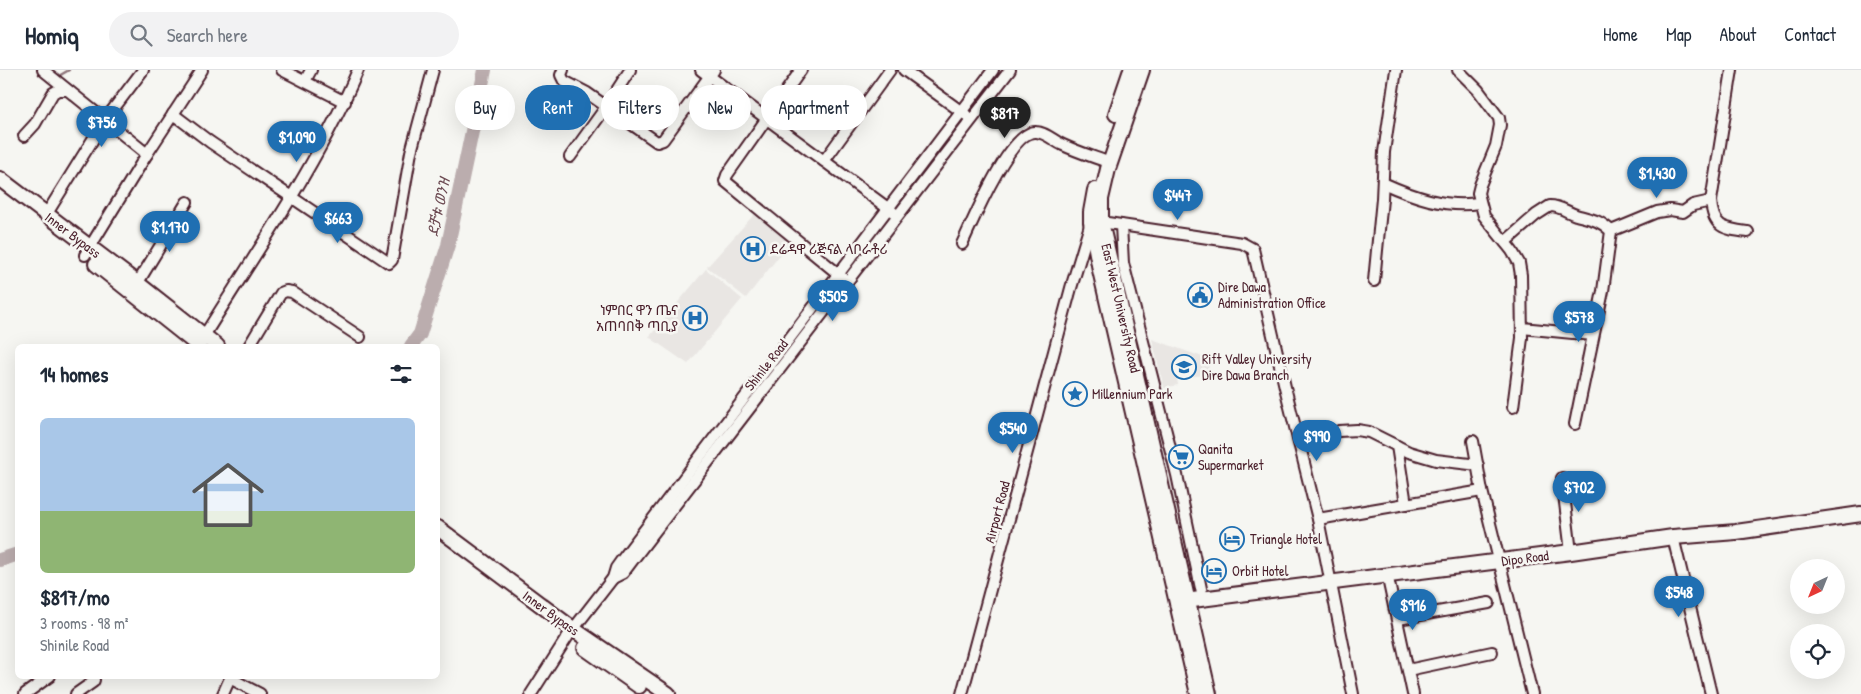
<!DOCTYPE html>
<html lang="en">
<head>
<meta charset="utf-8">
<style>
  :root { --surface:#fff; --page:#f2f2f3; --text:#1f2937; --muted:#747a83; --line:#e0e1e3; --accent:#1f6fb2 }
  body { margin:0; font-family:"Patrick Hand","Noto Sans Ethiopic",sans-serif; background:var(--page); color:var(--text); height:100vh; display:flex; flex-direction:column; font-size:19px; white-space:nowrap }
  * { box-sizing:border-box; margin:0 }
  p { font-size:16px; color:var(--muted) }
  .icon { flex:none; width:28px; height:28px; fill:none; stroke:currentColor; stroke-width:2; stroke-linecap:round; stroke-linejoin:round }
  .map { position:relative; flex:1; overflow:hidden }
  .drawer { position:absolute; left:15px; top:274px; width:425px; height:335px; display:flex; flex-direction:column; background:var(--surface); border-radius:8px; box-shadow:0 5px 20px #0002 }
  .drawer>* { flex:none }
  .guide { position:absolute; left:455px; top:15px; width:475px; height:45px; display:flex; gap:10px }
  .needle { width:32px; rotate:223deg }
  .controls { position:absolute; left:1790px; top:489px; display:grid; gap:10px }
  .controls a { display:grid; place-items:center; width:55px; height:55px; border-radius:50%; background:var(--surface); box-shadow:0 5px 20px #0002; font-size:25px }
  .price { position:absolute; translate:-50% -42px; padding:0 11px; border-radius:18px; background:var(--accent); color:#fff; font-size:16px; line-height:32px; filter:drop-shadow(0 1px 2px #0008) }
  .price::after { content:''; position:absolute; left:50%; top:30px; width:15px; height:11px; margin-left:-8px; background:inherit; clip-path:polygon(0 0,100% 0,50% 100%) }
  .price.selected { background:#222; color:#fff }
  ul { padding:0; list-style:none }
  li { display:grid; align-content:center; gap:10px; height:265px; padding:0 25px }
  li+li { border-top:1px solid var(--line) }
  li span { display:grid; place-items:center; height:155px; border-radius:8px; color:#555 }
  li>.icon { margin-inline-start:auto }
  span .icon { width:90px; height:90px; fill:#fffc; stroke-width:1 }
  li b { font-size:21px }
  h2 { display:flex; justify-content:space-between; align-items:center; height:60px; padding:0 25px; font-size:21px }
  .chip { padding:0 18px; border-radius:22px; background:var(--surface); box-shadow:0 5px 20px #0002; font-size:18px; line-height:45px }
  .chip.selected { background:var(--accent); color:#fff }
  header { display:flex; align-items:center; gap:30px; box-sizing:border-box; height:70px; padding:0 25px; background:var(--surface); border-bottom:1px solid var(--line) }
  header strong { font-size:24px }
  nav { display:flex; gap:28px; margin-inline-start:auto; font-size:18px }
  .search { width:350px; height:45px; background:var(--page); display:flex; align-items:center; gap:12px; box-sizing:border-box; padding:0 18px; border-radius:28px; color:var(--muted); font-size:19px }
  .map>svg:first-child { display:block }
  .built { fill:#e9e6e3 }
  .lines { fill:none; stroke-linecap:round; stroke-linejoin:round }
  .stream { stroke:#8e747a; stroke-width:2.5 }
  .river { stroke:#bbadae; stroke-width:14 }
  .minor-casing { stroke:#4a1f2b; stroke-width:14 }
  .major-casing { stroke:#4a1f2b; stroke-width:18 }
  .minor { stroke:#f6f6f2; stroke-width:10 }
  .major { stroke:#f6f6f2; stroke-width:14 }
  .labels { text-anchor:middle; stroke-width:5; stroke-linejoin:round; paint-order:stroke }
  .street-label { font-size:14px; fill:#4a1f2b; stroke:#f6f6f2 }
  .poi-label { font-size:14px; fill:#4a1f2b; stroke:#f6f6f2; text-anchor:start }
  .water-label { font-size:15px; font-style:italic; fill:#6c4a52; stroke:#f6f6f2 }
</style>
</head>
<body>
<header>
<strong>Homiq</strong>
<div class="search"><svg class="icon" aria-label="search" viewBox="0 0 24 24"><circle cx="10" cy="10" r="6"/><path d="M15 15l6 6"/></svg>Search here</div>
<nav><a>Home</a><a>Map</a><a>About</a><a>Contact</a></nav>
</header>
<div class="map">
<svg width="1861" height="624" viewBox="0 0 1861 624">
  <rect width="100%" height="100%" fill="#f6f6f2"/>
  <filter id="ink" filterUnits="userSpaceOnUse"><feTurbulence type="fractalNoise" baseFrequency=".02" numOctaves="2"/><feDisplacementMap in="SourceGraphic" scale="10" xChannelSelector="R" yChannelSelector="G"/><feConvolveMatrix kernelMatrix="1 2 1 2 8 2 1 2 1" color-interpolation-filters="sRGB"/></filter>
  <g filter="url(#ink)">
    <!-- built -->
    <g class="built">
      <polygon points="759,139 798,162 746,228 707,197"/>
      <polygon points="706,199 742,229 688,294 649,267"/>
      <polygon points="1152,269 1211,290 1206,305 1177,308 1178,315 1164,318"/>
    </g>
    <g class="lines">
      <!-- stream -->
      <polyline class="stream" points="57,7 69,0"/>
      <!-- river -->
      <g class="river">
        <polyline points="411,276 420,264 448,175 485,0"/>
        <polyline points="0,490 18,484"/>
      </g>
      <defs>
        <g id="minor">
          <polyline points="43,0 147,84"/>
          <polyline points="282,0 345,32"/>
          <polyline points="563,0 561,5 564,11 587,23 657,72 663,70 714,0"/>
          <polyline points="701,0 893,142"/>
          <polyline points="801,0 727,105 725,111 842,207"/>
          <polyline points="904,0 966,45"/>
          <polyline points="1458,0 1478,20 1499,48 1500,55 1496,76 1480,115 1478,123 1484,146 1512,181 1519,193 1521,205 1522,268 1513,337"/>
          <path d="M1732 0 1711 131C1713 158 1724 159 1748 162"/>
          <polyline points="305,11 311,0"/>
          <polyline points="173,44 210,72 389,193 392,190 411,82 433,0"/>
          <polyline points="24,66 35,54 53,23 58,20 67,20"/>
          <polyline points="570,87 606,37 630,0"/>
          <polyline points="824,91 890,0"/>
          <path d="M1383 113C1414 127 1445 138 1479 133"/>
          <polyline points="46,145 105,50 143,0"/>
          <polyline points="1121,155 1123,193 1177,405 1203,528"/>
          <polyline points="1611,161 1657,142 1670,140 1683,142 1693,135 1711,131"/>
          <path d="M1505 172 1536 145 1550 136C1560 136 1567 142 1576 145 1591 149 1600 150 1611 161L1603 221 1575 354 1593 265 1522 258"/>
          <path d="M962 174C972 153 1010 60 1036 62 1045 62 1054 71 1063 75 1078 82 1094 87 1110 93"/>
          <polyline points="85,185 147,84 202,0"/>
          <polyline points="1374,211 1382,129 1384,82 1396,0"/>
          <polyline points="134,219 187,132"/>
          <path d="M204 266C258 179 318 94 358 0"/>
          <polyline points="249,276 281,223 286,221 292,222 360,267"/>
          <polyline points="1339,361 1357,360 1369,362 1409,382 1436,390 1478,395"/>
          <polyline points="1473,371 1482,421 1532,624"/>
          <polyline points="1397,376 1406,434"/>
          <polyline points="1562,408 1571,482"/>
          <polyline points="1318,449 1482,421"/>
          <polyline points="1673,467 1711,624"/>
          <polyline points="1387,504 1413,624"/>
          <polyline points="613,508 623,503 635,487 1010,0"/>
          <polyline points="1398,549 1489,533"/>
          <polyline points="1408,600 1492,582"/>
          <polyline points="230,608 260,624"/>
          <polyline points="25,624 50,606"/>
          <polyline points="76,624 93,612 94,610 93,606"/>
          <polyline points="223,624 231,606"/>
          <polyline points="531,624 568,566 613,508 616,498 621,491 993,0"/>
          <polyline points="962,624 1071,218 1091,152 1101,152 1242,173 1253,179 1285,317 1318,449 1353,624"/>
        </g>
        <g id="major">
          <polyline points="1142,0 1108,99 1101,129 1101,152 1209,624"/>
          <polyline points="1116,44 1131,0"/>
          <polyline points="0,109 137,213 217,276"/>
          <polyline points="1095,120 1091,142 1091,152 1100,200 1198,624"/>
          <polyline points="96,194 199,276"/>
          <polyline points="438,458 573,559 668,624"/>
          <polyline points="1177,532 1571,482 1673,467 1736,462 1861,444"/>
          <polyline points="585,578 639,616"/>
        </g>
      </defs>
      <!-- minor casing -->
      <use href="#minor" class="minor-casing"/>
      <!-- major casing -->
      <use href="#major" class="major-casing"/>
      <!-- minor -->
      <use href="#minor" class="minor"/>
      <!-- major -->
      <use href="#major" class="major"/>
    </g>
  </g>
  <!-- icons -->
  <defs>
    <symbol id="hospital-ring" viewBox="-11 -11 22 22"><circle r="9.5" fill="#f6f6f2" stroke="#1f6fb2" stroke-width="1.5"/><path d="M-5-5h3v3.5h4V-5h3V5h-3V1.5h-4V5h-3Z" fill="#1f6fb2"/></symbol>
    <symbol id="civic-ring" viewBox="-11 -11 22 22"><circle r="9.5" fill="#f6f6f2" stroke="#1f6fb2" stroke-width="1.5"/><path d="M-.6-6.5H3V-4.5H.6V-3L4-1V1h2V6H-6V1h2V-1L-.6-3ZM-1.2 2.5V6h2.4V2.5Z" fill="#1f6fb2"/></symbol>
    <symbol id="university-ring" viewBox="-11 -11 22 22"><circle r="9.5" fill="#f6f6f2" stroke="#1f6fb2" stroke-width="1.5"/><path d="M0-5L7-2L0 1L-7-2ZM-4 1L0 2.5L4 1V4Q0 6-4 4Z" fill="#1f6fb2"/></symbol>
    <symbol id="sight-ring" viewBox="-11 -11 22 22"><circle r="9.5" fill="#f6f6f2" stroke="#1f6fb2" stroke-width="1.5"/><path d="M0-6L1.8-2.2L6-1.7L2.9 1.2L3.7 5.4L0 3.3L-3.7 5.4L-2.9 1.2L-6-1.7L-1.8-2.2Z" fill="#1f6fb2"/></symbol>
    <symbol id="supermarket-ring" viewBox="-11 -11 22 22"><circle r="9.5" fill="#f6f6f2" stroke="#1f6fb2" stroke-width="1.5"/><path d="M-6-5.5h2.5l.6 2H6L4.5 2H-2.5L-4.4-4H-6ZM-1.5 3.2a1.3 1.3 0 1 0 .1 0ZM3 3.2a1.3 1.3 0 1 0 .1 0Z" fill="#1f6fb2"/></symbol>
    <symbol id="hotel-ring" viewBox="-11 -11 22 22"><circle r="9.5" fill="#f6f6f2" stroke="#1f6fb2" stroke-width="1.5"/><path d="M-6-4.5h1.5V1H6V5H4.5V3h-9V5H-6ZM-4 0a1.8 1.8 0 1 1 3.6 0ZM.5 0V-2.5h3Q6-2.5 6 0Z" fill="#1f6fb2"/></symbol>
  </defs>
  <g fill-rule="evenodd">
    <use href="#hospital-ring" x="739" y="165" width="28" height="28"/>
    <use href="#civic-ring" x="1186" y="211" width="28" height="28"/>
    <use href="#hospital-ring" x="681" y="234" width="28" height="28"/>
    <use href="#university-ring" x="1170" y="283" width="28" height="28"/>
    <use href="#sight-ring" x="1061" y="310" width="28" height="28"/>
    <use href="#supermarket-ring" x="1167" y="373" width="28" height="28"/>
    <use href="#hotel-ring" x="1218" y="455" width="28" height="28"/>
    <use href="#hotel-ring" x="1200" y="487" width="28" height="28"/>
  </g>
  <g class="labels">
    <!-- street labels -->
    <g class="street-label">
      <text transform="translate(73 165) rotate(37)" y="5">Inner Bypass</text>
      <text transform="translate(1121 238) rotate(77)" y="5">East West University Road</text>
      <text transform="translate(766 295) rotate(-52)" y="5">Shinile Road</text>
      <text transform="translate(997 442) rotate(-75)" y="5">Airport Road</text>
      <text transform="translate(1525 488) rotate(-7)" y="5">Dipo Road</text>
      <text transform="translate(551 543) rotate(36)" y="5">Inner Bypass</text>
    </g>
    <!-- poi labels -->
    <g class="poi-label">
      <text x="770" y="184">ደሬዳዋ ሪጅናል ላቦራቶሪ</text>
      <text x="1218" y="222">Dire Dawa<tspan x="1218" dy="16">Administration Office</tspan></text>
      <text x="678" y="245" text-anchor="end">ነምበር ዋን ጤና<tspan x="678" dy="16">አጠባበቅ ጣቢያ</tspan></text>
      <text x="1202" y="294">Rift Valley University<tspan x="1202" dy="16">Dire Dawa Branch</tspan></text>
      <text x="1092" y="329">Millennium Park</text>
      <text x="1198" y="384">Qanita<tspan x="1198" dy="16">Supermarket</tspan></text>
      <text x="1250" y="474">Triangle Hotel</text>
      <text x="1232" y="506">Orbit Hotel</text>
    </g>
    <!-- water labels -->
    <g class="water-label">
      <text transform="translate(439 137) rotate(-78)" y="5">ደቻቱ ወንዝ</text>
    </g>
  </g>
</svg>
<div class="controls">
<a><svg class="needle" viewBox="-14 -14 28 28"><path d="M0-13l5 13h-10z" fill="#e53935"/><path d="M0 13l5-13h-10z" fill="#747a83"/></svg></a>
<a><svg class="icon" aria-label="locate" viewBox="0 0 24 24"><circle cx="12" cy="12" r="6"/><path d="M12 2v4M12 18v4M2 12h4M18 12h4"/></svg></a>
</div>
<b class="price selected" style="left:1005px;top:69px">$817</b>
<b class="price" style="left:102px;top:78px">$756</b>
<b class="price" style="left:297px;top:93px">$1,090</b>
<b class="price" style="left:1657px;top:129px">$1,430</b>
<b class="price" style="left:1178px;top:151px">$447</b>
<b class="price" style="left:338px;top:174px">$663</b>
<b class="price" style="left:170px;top:183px">$1,170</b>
<b class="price" style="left:833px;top:252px">$505</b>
<b class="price" style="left:1579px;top:273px">$578</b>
<b class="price" style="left:1013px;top:384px">$540</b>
<b class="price" style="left:1317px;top:392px">$990</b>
<b class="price" style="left:1579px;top:443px">$702</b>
<b class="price" style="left:1679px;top:548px">$548</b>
<b class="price" style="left:1413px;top:561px">$916</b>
<div class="guide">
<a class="chip">Buy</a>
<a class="chip selected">Rent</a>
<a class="chip">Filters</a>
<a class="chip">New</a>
<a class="chip">Apartment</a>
</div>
<section class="drawer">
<h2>14 homes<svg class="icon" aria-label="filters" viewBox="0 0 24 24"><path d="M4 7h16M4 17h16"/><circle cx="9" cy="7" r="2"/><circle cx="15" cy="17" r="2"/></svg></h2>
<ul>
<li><span style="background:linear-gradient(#a9c7e8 60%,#8fb573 0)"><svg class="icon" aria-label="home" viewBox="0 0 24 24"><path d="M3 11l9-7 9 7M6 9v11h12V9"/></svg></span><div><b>$817/mo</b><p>3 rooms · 98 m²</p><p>Shinile Road</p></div></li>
</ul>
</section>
</div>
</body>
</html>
